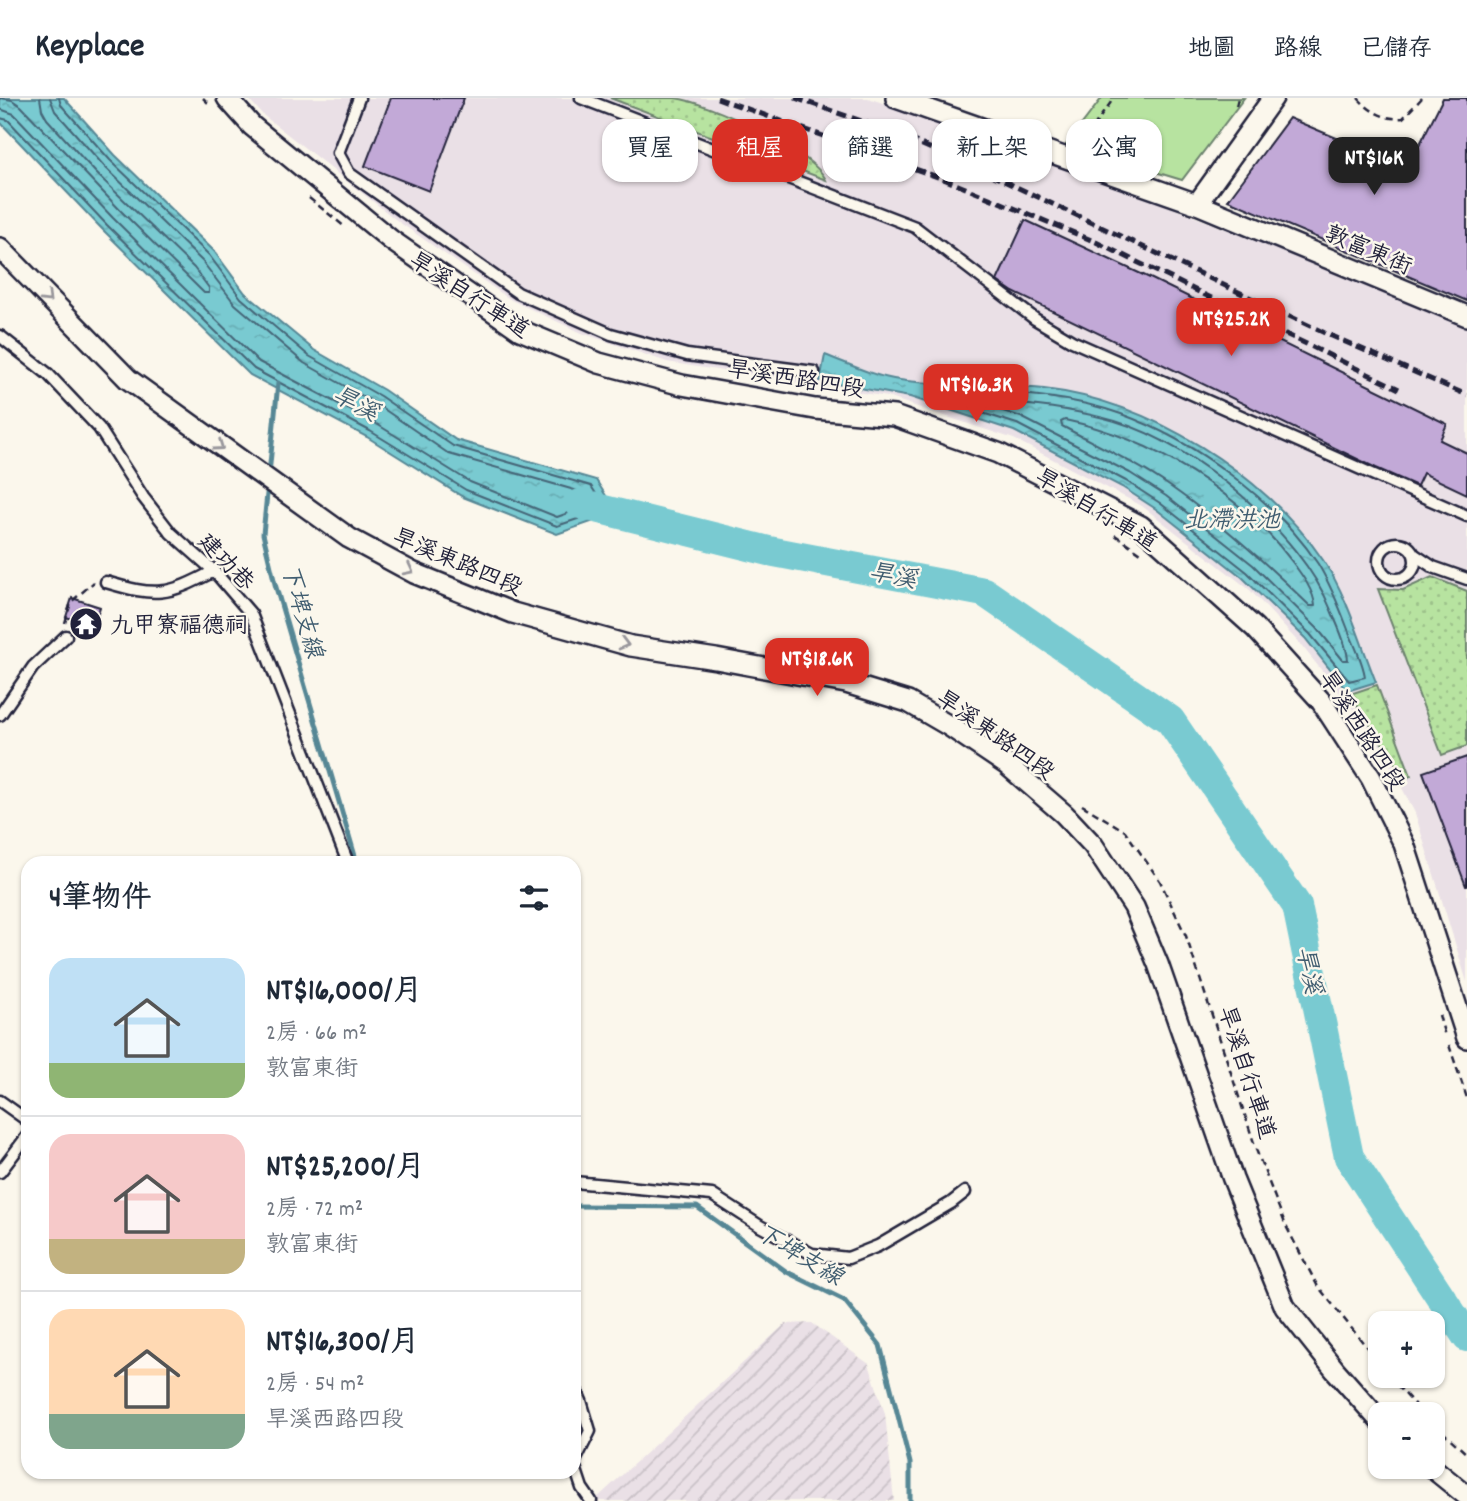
<!DOCTYPE html>
<html lang="zh-TW">
<head>
<meta charset="utf-8">
<style>
  :root { --surface:#fff; --page:#f2f2f3; --text:#1f2937; --muted:#747a83; --line:#e0e1e3; --accent:#d93025 }
  body { margin:0; font-family:Dekko,"LXGW WenKai TC",sans-serif; background:var(--page); color:var(--text); height:100vh; display:flex; flex-direction:column; font-size:26px; white-space:nowrap }
  * { box-sizing:border-box; margin:0 }
  p { font-size:23px; color:var(--muted) }
  .icon { flex:none; width:38px; height:38px; fill:none; stroke:currentColor; stroke-width:2; stroke-linecap:round; stroke-linejoin:round }
  .map { position:relative; flex:1; overflow:hidden }
  .details { position:absolute; left:21px; top:758px; width:560px; height:623px; display:flex; flex-direction:column; background:var(--surface); border-radius:21px; box-shadow:0 2px 5px #0004 }
  .details>* { flex:none }
  .banner { position:absolute; left:602px; top:21px; width:665px; height:63px; display:flex; gap:14px }
  .tools { position:absolute; left:1368px; top:1213px; display:grid; gap:14px }
  .tools a { display:grid; place-items:center; width:77px; height:77px; border-radius:14px; background:var(--surface); box-shadow:0 2px 5px #0004; font-size:35px }
  .price { position:absolute; translate:-50% -60px; padding:0 16px; border-radius:14px; background:var(--accent); color:#fff; font-size:23px; line-height:46px; filter:drop-shadow(0 2px 4px #0008) }
  .price::after { content:''; position:absolute; left:50%; top:42px; width:21px; height:16px; margin-left:-10px; background:inherit; clip-path:polygon(0 0,100% 0,50% 100%) }
  .price.on { background:#222; color:#fff }
  ul { padding:0; list-style:none }
  li { display:flex; align-items:center; gap:21px; height:175px; padding:0 28px }
  li+li { border-top:2px solid var(--line) }
  li span { display:grid; place-items:center; flex:none; width:196px; height:140px; border-radius:21px; color:#555 }
  li>.icon { margin-inline-start:auto }
  span .icon { width:84px; height:84px; fill:#fffc; stroke-width:1 }
  li b { font-size:30px }
  h2 { display:flex; justify-content:space-between; align-items:center; height:84px; padding:0 28px; font-size:30px }
  .chip { padding:0 24px; border-radius:21px; background:var(--surface); box-shadow:0 2px 5px #0004; font-size:24px; line-height:63px }
  .chip.on { background:var(--accent); color:#fff }
  header { display:flex; align-items:center; gap:42px; box-sizing:border-box; height:98px; padding:0 35px; background:var(--surface); border-bottom:2px solid var(--line) }
  header strong { font-size:33px }
  nav { display:flex; gap:38px; margin-inline-start:auto; font-size:24px }
  .map>svg:first-child { display:block }
  .built { fill:#eae0e6 }
  .industrial { fill:url(#industrial-furrows) }
  .grass { fill:url(#grass-dots); stroke:#6c826e; stroke-width:2 }
  .green { fill:#b7e3a0; stroke:#6c826e; stroke-width:2 }
  .water { fill:url(#water-ripples); stroke:#568795; stroke-width:2 }
  .lines { fill:none; stroke-linecap:round; stroke-linejoin:round }
  .shore { stroke:#456577; stroke-width:2 }
  .stream { stroke:#568795; stroke-width:5 }
  .river { stroke:#79cad1; stroke-width:30 }
  .building { fill:#c2a9d7; stroke:#22223b; stroke-width:2 }
  .service-casing { stroke:#22223b; stroke-width:15 }
  .minor-casing { stroke:#22223b; stroke-width:24 }
  .path { stroke:#22223b; stroke-width:2.5; stroke-dasharray:7 5; stroke-linecap:butt }
  .service { stroke:#fbf7ec; stroke-width:10 }
  .minor { stroke:#fbf7ec; stroke-width:19 }
  .rail { stroke:#22223b; stroke-width:5; stroke-dasharray:10 5; stroke-linecap:butt }
  .oneway { stroke:#99979c }
  .labels { text-anchor:middle; stroke-width:5; stroke-linejoin:round; paint-order:stroke }
  .street-label { font-size:23px; fill:#22223b; stroke:#fbf7ec }
  .poi-label { font-size:23px; fill:#22223b; stroke:#fbf7ec; text-anchor:start }
  .water-label { font-size:24px; font-style:italic; fill:#405d70; stroke:#fbf7ec }
</style>
</head>
<body>
<header>
<strong>Keyplace</strong>
<nav><a>地圖</a><a>路線</a><a>已儲存</a></nav>
</header>
<div class="map">
<svg width="1467" height="1403" viewBox="0 0 1467 1403">
  <defs>
    <pattern id="industrial-furrows" width="10" height="10" patternUnits="userSpaceOnUse" patternTransform="scale(1.75)"><rect width="10" height="10" fill="#eae0e6"/><path d="M-1 1l2-2M0 10L10 0M9 11l2-2" fill="none" stroke="#c8c0c6"/></pattern>
    <pattern id="grass-dots" width="8" height="8" patternUnits="userSpaceOnUse" patternTransform="scale(1.75)"><rect width="8" height="8" fill="#b7e3a0"/><path d="M2 2h.1M6 6h.1" fill="none" stroke="#9dc28b" stroke-width="1.8" stroke-linecap="round"/></pattern>
    <pattern id="water-ripples" width="26" height="14" patternUnits="userSpaceOnUse" patternTransform="scale(1.75)"><rect width="26" height="14" fill="#79cad1"/><path d="M2 4q2-2 4 0t4 0M15 11q2-2 4 0t4 0" fill="none" stroke="#68adb4"/></pattern>
  </defs>
  <rect width="100%" height="100%" fill="#fbf7ec"/>
  <filter id="ink" filterUnits="userSpaceOnUse"><feTurbulence type="fractalNoise" baseFrequency=".0143" numOctaves="2"/><feDisplacementMap in="SourceGraphic" scale="14" xChannelSelector="R" yChannelSelector="G"/><feConvolveMatrix kernelMatrix="1 2 1 2 8 2 1 2 1" color-interpolation-filters="sRGB"/></filter>
  <g filter="url(#ink)">
    <!-- built -->
    <polygon class="built" points="248,0 868,0 1054,63 1467,227 1467,884 1415,715 1376,640 1302,548 1250,492 1142,408 1014,341 888,299 667,264 582,235 511,202 399,124 263,17"/>
    <!-- industrial -->
    <polygon class="industrial" points="812,1225 869,1266 885,1316 894,1403 594,1403 785,1226"/>
    <!-- grass -->
    <g class="grass">
      <path d="M610 0C631 0 654 0 675 0 708 4 813 53 826 82Z"/>
      <polygon points="1432,479 1467,493 1467,648 1442,657 1378,491 1403,492"/>
      <polygon points="1377,587 1411,678 1405,680 1350,596"/>
    </g>
    <!-- green -->
    <polygon class="green" points="1102,0 1244,0 1182,82 1066,47"/>
    <!-- water -->
    <g class="water">
      <polygon points="0,0 64,0 115,57 214,153 245,195 314,252 384,292 456,342 596,382 617,415 557,436 463,399 367,339 250,277 102,131 0,24"/>
      <path d="M825 257C849 266 875 279 900 282 948 289 997 286 1044 291 1149 303 1264 375 1323 462 1347 497 1360 544 1376 584L1347 593 1305 540 1242 479 1156 411 1122 389 1014 333 910 299 820 283Z"/>
    </g>
    <g class="lines">
      <!-- shore -->
      <g class="shore">
        <polyline points="0,0 12,2 21,8 121,113 204,195 209,195 209,190 194,170 96,75 47,21 42,12 40,0"/>
        <polyline points="0,11 14,16 113,120 259,264 375,325 470,384 557,419 591,407 591,403 585,395 449,356 375,305 304,265 235,206 202,163 104,68 55,13 50,0"/>
        <polyline points="0,20 8,22 107,127 254,271 370,333 466,392 557,428 604,412 604,408 591,388 453,348 380,298 309,258 241,200 209,157 110,62 61,7 59,0"/>
        <path d="M931 291C994 295 1061 294 1121 316 1193 342 1276 402 1318 466 1330 486 1339 508 1347 529 1353 545 1363 563 1365 579L1349 583 1310 536 1247 474 1160 405 1126 383 1017 326 929 298 927 294Z"/>
        <path d="M999 304C1039 307 1077 312 1115 323 1195 347 1300 434 1331 512 1337 527 1347 546 1348 562H1343L1317 530 1253 467 1166 398 1130 375 1021 319 997 311 995 307Z"/>
        <path d="M1065 322C1151 340 1240 394 1293 465 1302 477 1314 493 1315 508H1310C1267 466 1221 424 1171 389 1137 365 1099 348 1062 328L1061 324Z"/>
      </g>
      <!-- stream -->
      <g class="stream">
        <polyline points="269,376 278,285"/>
        <polyline points="268,386 263,436 275,486 357,765"/>
        <polyline points="574,1108 697,1109 787,1174 844,1202 880,1247 910,1365 910,1403"/>
      </g>
      <!-- river -->
      <polyline class="river" points="580,406 769,453 984,494 1170,622 1297,808 1349,1059 1467,1239"/>
    </g>
    <!-- building -->
    <g class="building">
      <polygon points="391,0 464,0 429,93 365,68"/>
      <polygon points="1443,0 1467,0 1467,203 1228,102 1289,20 1408,70"/>
      <polygon points="1025,122 1152,181 1447,326 1440,342 1467,355 1467,396 1423,375 1417,388 1376,370 1013,194 997,183"/>
      <polygon points="72,500 100,509 94,528 66,519"/>
      <polygon points="1467,659 1467,788 1466,788 1423,674"/>
    </g>
    <g class="lines">
      <defs>
        <g id="service">
          <polyline points="359,0 338,55 349,75 518,195 611,236 687,257 814,274"/>
          <polyline points="581,0 915,129 1035,221 1072,243 1467,418"/>
          <polyline points="0,238 48,276 99,330 143,399 171,435 214,473 251,516 348,765"/>
          <circle cx="1397" cy="463" r="18"/>
          <polyline points="1415,457 1433,469 1467,481"/>
          <path d="M106 484C156 499 167 498 214 473"/>
          <polyline points="0,617 33,569 66,538"/>
          <polyline points="0,1003 28,1023"/>
          <polyline points="0,1074 28,1037"/>
          <polyline points="574,1084 712,1097 760,1128 812,1156 848,1160 878,1148 951,1105 965,1094"/>
          <polyline points="574,1287 581,1303 590,1333 574,1365"/>
          <polyline points="574,1366 582,1390 591,1403"/>
        </g>
        <g id="minor">
          <polyline points="227,0 252,28 391,142 520,232 599,265 682,287 815,311 894,318 998,355 1141,428 1255,530 1321,603 1371,680 1404,746 1467,940"/>
          <polyline points="896,0 1197,106 1467,218"/>
          <polyline points="1197,106 1273,0"/>
          <polyline points="0,150 128,281 349,440 414,475 513,515 631,548 716,561 846,585 908,604 951,629 1006,666 1064,716 1093,747 1134,809 1158,866 1233,1081 1285,1209 1335,1272 1381,1324"/>
          <polyline points="1430,1368 1467,1398"/>
        </g>
      </defs>
      <!-- service casing -->
      <use href="#service" class="service-casing"/>
      <!-- minor casing -->
      <use href="#minor" class="minor-casing"/>
      <!-- path -->
      <g class="path">
        <polyline points="203,0 210,7"/>
        <path d="M1358 0C1370 14 1385 22 1403 20L1422 0"/>
        <polyline points="1236,8 1238,0"/>
        <polyline points="1093,42 1096,25 1114,0"/>
        <polyline points="309,100 345,129"/>
        <polyline points="1115,437 1144,457"/>
        <polyline points="65,525 71,504 94,484"/>
        <polyline points="996,636 1014,648"/>
        <polyline points="1082,707 1125,733 1160,783 1186,838 1257,1054 1286,1128 1317,1187 1381,1267"/>
        <polyline points="1439,917 1445,938"/>
        <polyline points="1449,947 1467,1000"/>
        <polyline points="1389,1278 1423,1316"/>
        <polyline points="1433,1325 1467,1356"/>
      </g>
      <!-- service -->
      <use href="#service" class="service"/>
      <!-- minor -->
      <use href="#minor" class="minor"/>
      <!-- rail -->
      <g class="rail">
        <polyline points="717,0 946,82 1096,144 1399,291"/>
        <polyline points="795,0 890,33 985,74 1325,235 1467,297"/>
      </g>
    </g>
    <!-- one-way arrows -->
    <defs><path id="oneway-chevron" d="M-2-3.5L2.5 0L-2 3.5" fill="none" stroke-width="1.6" stroke-linecap="round" stroke-linejoin="round" transform="scale(1.75)"/></defs>
    <g class="oneway">
      <use href="#oneway-chevron" transform="translate(47 200) rotate(45)"/>
      <use href="#oneway-chevron" transform="translate(219 348) rotate(35)"/>
      <use href="#oneway-chevron" transform="translate(409 472) rotate(27)"/>
      <use href="#oneway-chevron" transform="translate(624 546) rotate(15)"/>
    </g>
  </g>
  <!-- icons -->
  <defs>
    <symbol id="temple-disc" viewBox="-11 -11 22 22"><circle r="9.5" fill="#22223b" stroke="#fbf7ec"/><path d="M0-6L5-2H3V0L6.5 2.5H4V6H1.5V3h-3V6H-4V2.5H-6.5L-3 0V-2H-5Z" fill="#fff"/></symbol>
  </defs>
  <g fill-rule="evenodd">
    <use href="#temple-disc" x="67" y="507" width="38" height="38"/>
  </g>
  <g class="labels">
    <!-- street labels -->
    <g class="street-label">
      <text transform="translate(1369 151) rotate(23)" y="8">敦富東街</text>
      <text transform="translate(470 196) rotate(33)" y="8">旱溪自行車道</text>
      <text transform="translate(796 280) rotate(9)" y="8">旱溪西路四段</text>
      <text transform="translate(1097 411) rotate(31)" y="8">旱溪自行車道</text>
      <text transform="translate(227 463) rotate(46)" y="8">建功巷</text>
      <text transform="translate(458 463) rotate(23)" y="8">旱溪東路四段</text>
      <text transform="translate(1363 632) rotate(57)" y="8">旱溪西路四段</text>
      <text transform="translate(996 636) rotate(35)" y="8">旱溪東路四段</text>
      <text transform="translate(1248 974) rotate(72)" y="8">旱溪自行車道</text>
    </g>
    <!-- poi labels -->
    <g class="poi-label">
      <text x="110" y="534">九甲寮福德祠</text>
    </g>
    <!-- water labels -->
    <g class="water-label">
      <text transform="translate(356 305) rotate(27)" y="8">旱溪</text>
      <text x="1232" y="429">北滯洪池</text>
      <text transform="translate(893 477) rotate(11)" y="8">旱溪</text>
      <text transform="translate(303 513) rotate(74)" y="8">下埤支線</text>
      <text transform="translate(1310 872) rotate(78)" y="8">旱溪</text>
      <text transform="translate(800 1156) rotate(31)" y="8">下埤支線</text>
    </g>
  </g>
</svg>
<div class="tools">
<a>+</a>
<a>−</a>
</div>
<b class="price on" style="left:1374px;top:99px">NT$16K</b>
<b class="price" style="left:1231px;top:260px">NT$25.2K</b>
<b class="price" style="left:976px;top:326px">NT$16.3K</b>
<b class="price" style="left:817px;top:600px">NT$18.6K</b>
<div class="banner">
<a class="chip">買屋</a>
<a class="chip on">租屋</a>
<a class="chip">篩選</a>
<a class="chip">新上架</a>
<a class="chip">公寓</a>
</div>
<section class="details">
<h2>4筆物件<svg class="icon" aria-label="filters" viewBox="0 0 24 24"><path d="M4 7h16M4 17h16"/><circle cx="9" cy="7" r="2"/><circle cx="15" cy="17" r="2"/></svg></h2>
<ul>
<li><span style="background:linear-gradient(#bfe0f5 75%,#8fb573 0)"><svg class="icon" aria-label="home" viewBox="0 0 24 24"><path d="M3 11l9-7 9 7M6 9v11h12V9"/></svg></span><div><b>NT$16,000/月</b><p>2房 · 66 m²</p><p>敦富東街</p></div></li>
<li><span style="background:linear-gradient(#f6c9c9 75%,#c2b280 0)"><svg class="icon" aria-label="home" viewBox="0 0 24 24"><path d="M3 11l9-7 9 7M6 9v11h12V9"/></svg></span><div><b>NT$25,200/月</b><p>2房 · 72 m²</p><p>敦富東街</p></div></li>
<li><span style="background:linear-gradient(#ffd9b3 75%,#7fa58c 0)"><svg class="icon" aria-label="home" viewBox="0 0 24 24"><path d="M3 11l9-7 9 7M6 9v11h12V9"/></svg></span><div><b>NT$16,300/月</b><p>2房 · 54 m²</p><p>旱溪西路四段</p></div></li>
</ul>
</section>
</div>
</body>
</html>
